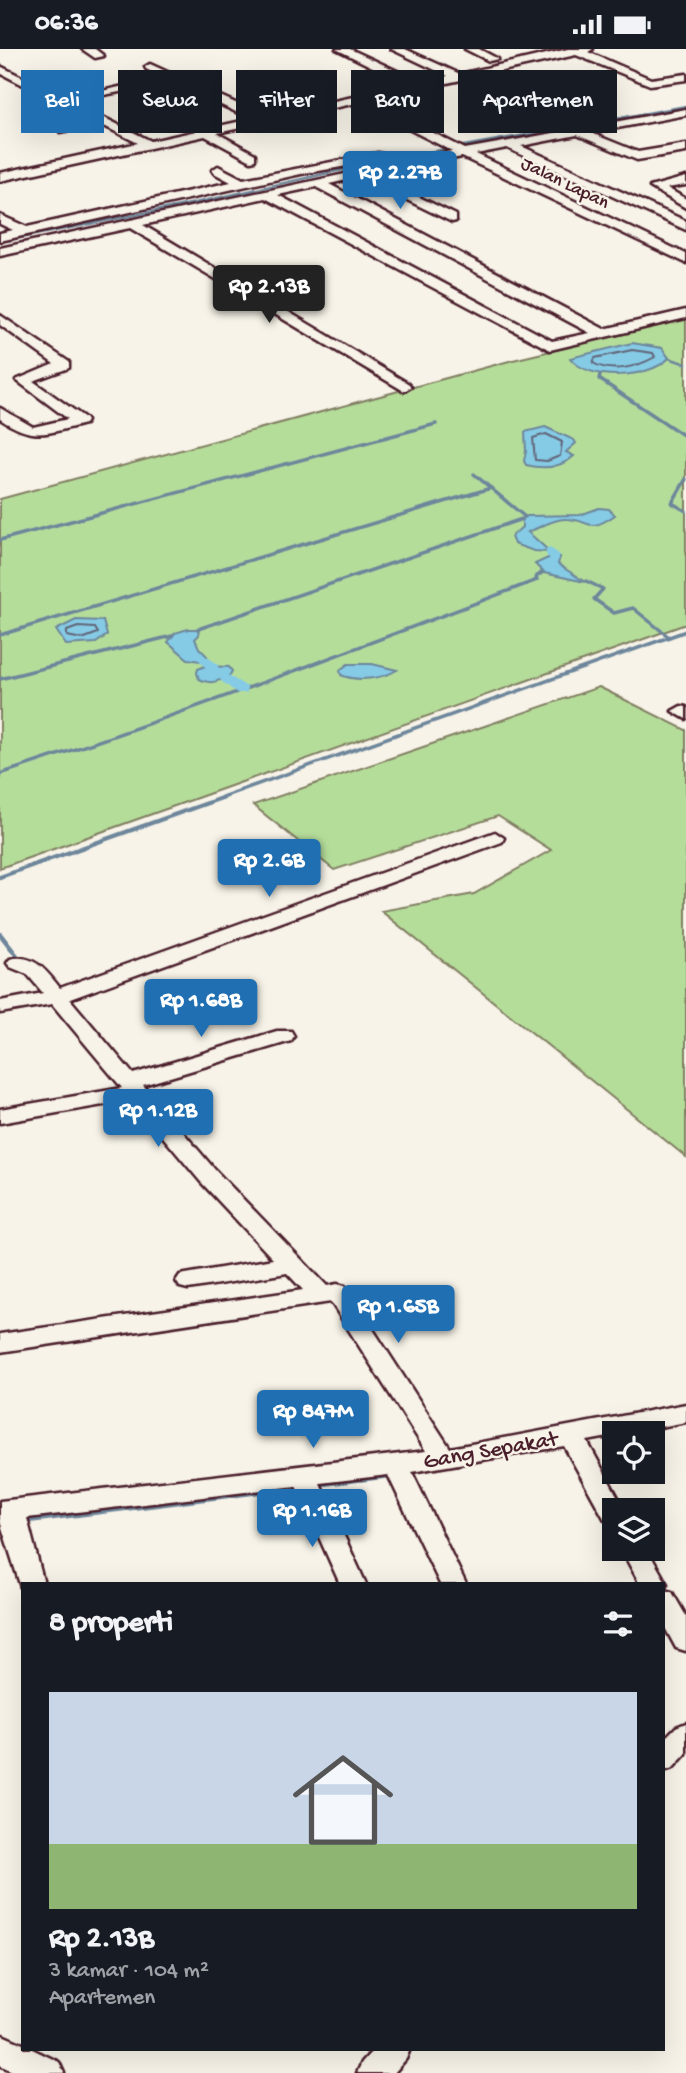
<!DOCTYPE html>
<html lang="id">
<head>
<meta charset="utf-8">
<style>
  :root { --surface:#171b24; --page:#20242c; --text:#f1f3f6; --muted:#9ea1a6; --line:#363941; --accent:#1f6fb2 }
  body { margin:0; font-family:"Gochi Hand",sans-serif; background:var(--page); color:var(--text); height:100vh; display:flex; flex-direction:column; font-size:26px; white-space:nowrap }
  * { box-sizing:border-box; margin:0 }
  p { font-size:23px; color:var(--muted) }
  .icon { flex:none; width:38px; height:38px; fill:none; stroke:currentColor; stroke-width:2; stroke-linecap:round; stroke-linejoin:round }
  .map { position:relative; flex:1; overflow:hidden }
  .side { position:absolute; left:21px; top:1533px; width:644px; height:469px; display:flex; flex-direction:column; background:var(--surface); border-radius:0px; box-shadow:0 7px 28px #0002 }
  .side>* { flex:none }
  .guide { position:absolute; left:21px; top:21px; width:644px; height:63px; display:flex; gap:14px }
  .buttons { position:absolute; left:602px; top:1372px; display:grid; gap:14px }
  .buttons a { display:grid; place-items:center; width:63px; height:63px; border-radius:0px; background:var(--surface); box-shadow:0 7px 28px #0002; font-size:35px }
  .price { position:absolute; translate:-50% -60px; padding:0 16px; border-radius:7px; background:var(--accent); color:#fff; font-size:23px; line-height:46px; filter:drop-shadow(0 2px 4px #0008) }
  .price::after { content:''; position:absolute; left:50%; top:42px; width:21px; height:16px; margin-left:-10px; background:inherit; clip-path:polygon(0 0,100% 0,50% 100%) }
  .price.current { background:#222; color:#fff }
  ul { padding:0; list-style:none }
  li { display:grid; align-content:center; gap:14px; height:371px; padding:0 28px }
  li+li { border-top:2px solid var(--line) }
  li span { display:grid; place-items:center; height:217px; border-radius:0px; color:#555 }
  li>.icon { margin-inline-start:auto }
  span .icon { width:126px; height:126px; fill:#fffc; stroke-width:1 }
  li b { font-size:30px }
  h2 { display:flex; justify-content:space-between; align-items:center; height:84px; padding:0 28px; font-size:30px }
  .pill { padding:0 24px; border-radius:0px; background:var(--surface); box-shadow:0 7px 28px #0002; font-size:24px; line-height:63px }
  .pill.current { background:var(--accent); color:#fff }
  .status { display:flex; justify-content:space-between; align-items:center; height:49px; padding:0 35px; background:var(--surface); direction:ltr }
  .status svg { height:19px; fill:currentColor }
  .map>svg:first-child { display:block }
  .green { fill:#b5dd9a; stroke:#807e62; stroke-width:2 }
  .water { fill:#85cbe6; stroke:#6d869b; stroke-width:2 }
  .lines { fill:none; stroke-linecap:round; stroke-linejoin:round }
  .shore { stroke:#626476; stroke-width:2 }
  .stream-far3 { stroke:#6d869b; stroke-width:2.5 }
  .stream-far2 { stroke:#6d869b; stroke-width:3.5 }
  .stream-far1 { stroke:#6d869b; stroke-width:4.5 }
  .stream { stroke:#6d869b; stroke-width:6 }
  .canal { fill:#85cbe6; fill-rule:evenodd }
  .minor-casing { stroke:#4a1f2b; stroke-width:5 }
  .minor { fill:#f7f3e8; fill-rule:evenodd }
  .labels { text-anchor:middle; stroke-width:5; stroke-linejoin:round; paint-order:stroke }
  .far-street-label { font-size:19px; fill:#4a1f2b; stroke:#f7f3e8 }
  .street-label { font-size:23px; fill:#4a1f2b; stroke:#f7f3e8 }
</style>
</head>
<body>
<div class="status"><b>06:36</b><svg viewBox="0 0 49 12"><path d="M0 12V9h3v3zM5 12V6h3v6zM10 12V3h3v9zM15 12V0h3v12zM26 1h20v11H26zM47 4h2v5h-2z"/></svg></div>
<div class="map">
<svg width="686" height="2024" viewBox="0 0 686 2024">
  <rect width="100%" height="100%" fill="#f7f3e8"/>
  <filter id="ink" filterUnits="userSpaceOnUse"><feTurbulence type="fractalNoise" baseFrequency=".0143" numOctaves="2"/><feDisplacementMap in="SourceGraphic" scale="14" xChannelSelector="R" yChannelSelector="G"/><feConvolveMatrix kernelMatrix="1 2 1 2 8 2 1 2 1" color-interpolation-filters="sRGB"/></filter>
  <g filter="url(#ink)">
    <!-- green -->
    <g class="green">
      <polygon points="686,270 686,575 0,819 0,450 513,311"/>
      <polygon points="599,638 686,681 686,1108 381,862 474,845 551,801 498,767 334,821 253,756"/>
    </g>
    <!-- water -->
    <g class="water">
      <path d="M632 294 662 299 669 309C649 330 588 333 570 309Z"/>
      <path d="M545 378 574 391 576 394 566 403 574 407C560 420 543 420 526 416L524 412 526 402 525 383Z"/>
      <path d="M599 459 609 460 615 466C586 486 591 470 566 470 555 469 539 479 528 483L550 503 534 502 514 495 511 488 522 478V470L527 467 580 466Z"/>
      <polygon points="560,508 558,515 585,533 544,524 535,515 548,509"/>
      <polygon points="76,571 103,572 107,586 96,594 66,596 56,581"/>
      <polygon points="188,580 198,580 199,586 195,590 199,599 207,607 200,612 188,610 168,593 175,584"/>
      <path d="M348 615H372L397 621C382 630 357 633 341 626L340 621Z"/>
      <path d="M205 617 229 618 232 622 230 626C221 632 209 636 199 630L197 624 198 620Z"/>
    </g>
    <g class="lines">
      <!-- shore -->
      <g class="shore">
        <path d="M632 301 653 304 655 308C637 318 612 325 593 314L595 309Z"/>
        <polygon points="546,385 562,393 560,407 547,412 535,411 533,389"/>
        <polygon points="78,578 95,579 98,584 82,590 67,587 67,582"/>
      </g>
      <!-- stream-far3 -->
      <g class="stream-far3">
        <polyline points="0,193 190,155 391,110 686,57"/>
        <polyline points="669,309 686,315"/>
      </g>
      <!-- stream-far2 -->
      <g class="stream-far2">
        <polyline points="600,326 599,330 686,388"/>
        <polyline points="474,425 525,468"/>
        <polyline points="686,430 672,454 686,462"/>
        <polyline points="0,491 436,375"/>
        <polyline points="586,532 603,540 594,550 614,564 633,559 669,588"/>
        <polyline points="198,580 522,470"/>
        <polyline points="0,586 491,439"/>
        <polyline points="0,630 172,587"/>
        <path d="M0 725C181 666 359 598 537 531L536 528 543 523"/>
        <polyline points="222,748 686,582"/>
      </g>
      <!-- stream-far1 -->
      <g class="stream-far1">
        <polyline points="0,828 227,747"/>
        <polyline points="0,885 21,912"/>
      </g>
      <!-- stream -->
      <g class="stream">
        <polyline points="317,1435 392,1426"/>
        <polyline points="22,1472 301,1437"/>
      </g>
      <!-- canal -->
      <g class="canal">
        <polygon points="550,499 559,505 559,511 551,511 546,506 546,500"/>
        <polygon points="204,606 218,615 218,621 208,621 198,610"/>
        <polygon points="226,625 247,638 247,644 237,644 221,632 220,629"/>
      </g>
      <defs>
        <g id="minor">
          <polygon points="82,0 95,0 104,7 95,9"/>
          <path d="M336 0H350L421 33 448 27 391 0H405L460 25 568 0H593L588 3 651 30 686 25V31L650 36 576 6 369 51 465 100 686 60V66L591 84 638 103 686 95V103L637 111 577 86 521 97 686 172V181L507 99 476 105 686 205V214L462 108 374 126 456 166V172L452 173 360 128 329 135 604 280 686 261V269L550 301 265 149 143 176 409 335 411 338 404 342 130 179 0 207V199L452 102 357 54 217 84 255 105V111L251 112 205 87 0 132V124L138 94 100 75 60 83V79L91 70 73 61 28 70V66L64 57 0 24V17L151 92 251 70 172 33 104 46 98 43 162 28 146 20 145 18 150 15 264 67 409 36ZM316 138 590 284 552 292 278 146Z"/>
          <polygon points="465,0 479,0 498,10 489,12"/>
          <polygon points="378,104 382,105 382,111 301,125 0,192 0,184 13,181 0,175 0,166 27,178 231,133 214,124 212,121 218,117 243,130"/>
          <polygon points="686,128 686,136 667,139 686,150 686,159 650,138"/>
          <path d="M0 266 69 313V319L33 332 85 369 87 372 85 375C47 384 34 393 0 370V359L33 378 68 370 16 331 54 315 0 276Z"/>
          <polygon points="681,657 686,658 686,670 672,662"/>
          <path d="M495 783 504 789 502 793 70 950 133 1025 277 982H291L294 987 291 992 143 1036 216 1122 327 1237 337 1235 345 1237 450 1399 686 1355V1373L629 1384H614V1387L587 1392 625 1461H614V1474L605 1471 564 1397 412 1423 466 1535H440L388 1426 320 1434 366 1535H340L296 1437 27 1469 44 1535H23L22 1542 0 1472V1452L426 1402 331 1253 0 1303V1285L303 1241 287 1224 188 1240 180 1238 176 1232 180 1226 273 1210 200 1132 132 1051 0 1074V1060L122 1039 52 955 0 964V952L43 944 27 925 10 918 7 914 10 910C34 904 47 923 60 939Z"/>
          <polygon points="621,1500 647,1500 667,1535 664,1541 672,1543 686,1567 686,1602 676,1599 663,1575 663,1535 640,1535"/>
          <polygon points="686,1674 686,1705 673,1719 663,1722 663,1691 676,1678"/>
          <polygon points="0,1985 23,1995 23,2000 32,2000 59,2013 64,2024 16,2024 0,2016"/>
          <polygon points="374,2000 410,2000 406,2010 394,2024 357,2024 362,2013"/>
        </g>
      </defs>
      <!-- minor casing -->
      <use href="#minor" class="minor-casing"/>
      <!-- minor -->
      <use href="#minor" class="minor"/>
    </g>
  </g>
  <g class="labels">
    <!-- far-street labels -->
    <g class="far-street-label">
      <text transform="translate(566 132) rotate(26)" y="7">Jalan Lapan</text>
    </g>
    <!-- street labels -->
    <g class="street-label">
      <text transform="translate(490 1399) rotate(-10)" y="8">Gang Sepakat</text>
    </g>
  </g>
</svg>
<div class="buttons">
<a><svg class="icon" aria-label="locate" viewBox="0 0 24 24"><circle cx="12" cy="12" r="6"/><path d="M12 2v4M12 18v4M2 12h4M18 12h4"/></svg></a>
<a><svg class="icon" aria-label="layers" viewBox="0 0 24 24"><path d="M12 4l9 5-9 5-9-5zM3 14l9 5 9-5"/></svg></a>
</div>
<b class="price" style="left:400px;top:162px">Rp 2.27B</b>
<b class="price current" style="left:269px;top:276px">Rp 2.13B</b>
<b class="price" style="left:269px;top:850px">Rp 2.6B</b>
<b class="price" style="left:201px;top:990px">Rp 1.68B</b>
<b class="price" style="left:158px;top:1100px">Rp 1.12B</b>
<b class="price" style="left:398px;top:1296px">Rp 1.65B</b>
<b class="price" style="left:313px;top:1401px">Rp 847M</b>
<b class="price" style="left:312px;top:1500px">Rp 1.16B</b>
<div class="guide">
<a class="pill current">Beli</a>
<a class="pill">Sewa</a>
<a class="pill">Filter</a>
<a class="pill">Baru</a>
<a class="pill">Apartemen</a>
</div>
<section class="side">
<h2>8 properti<svg class="icon" aria-label="filters" viewBox="0 0 24 24"><path d="M4 7h16M4 17h16"/><circle cx="9" cy="7" r="2"/><circle cx="15" cy="17" r="2"/></svg></h2>
<ul>
<li><span style="background:linear-gradient(#c9d6e8 70%,#8fb573 0)"><svg class="icon" aria-label="home" viewBox="0 0 24 24"><path d="M3 11l9-7 9 7M6 9v11h12V9"/></svg></span><div><b>Rp 2.13B</b><p>3 kamar · 104 m²</p><p>Apartemen</p></div></li>
</ul>
</section>
</div>
</body>
</html>
